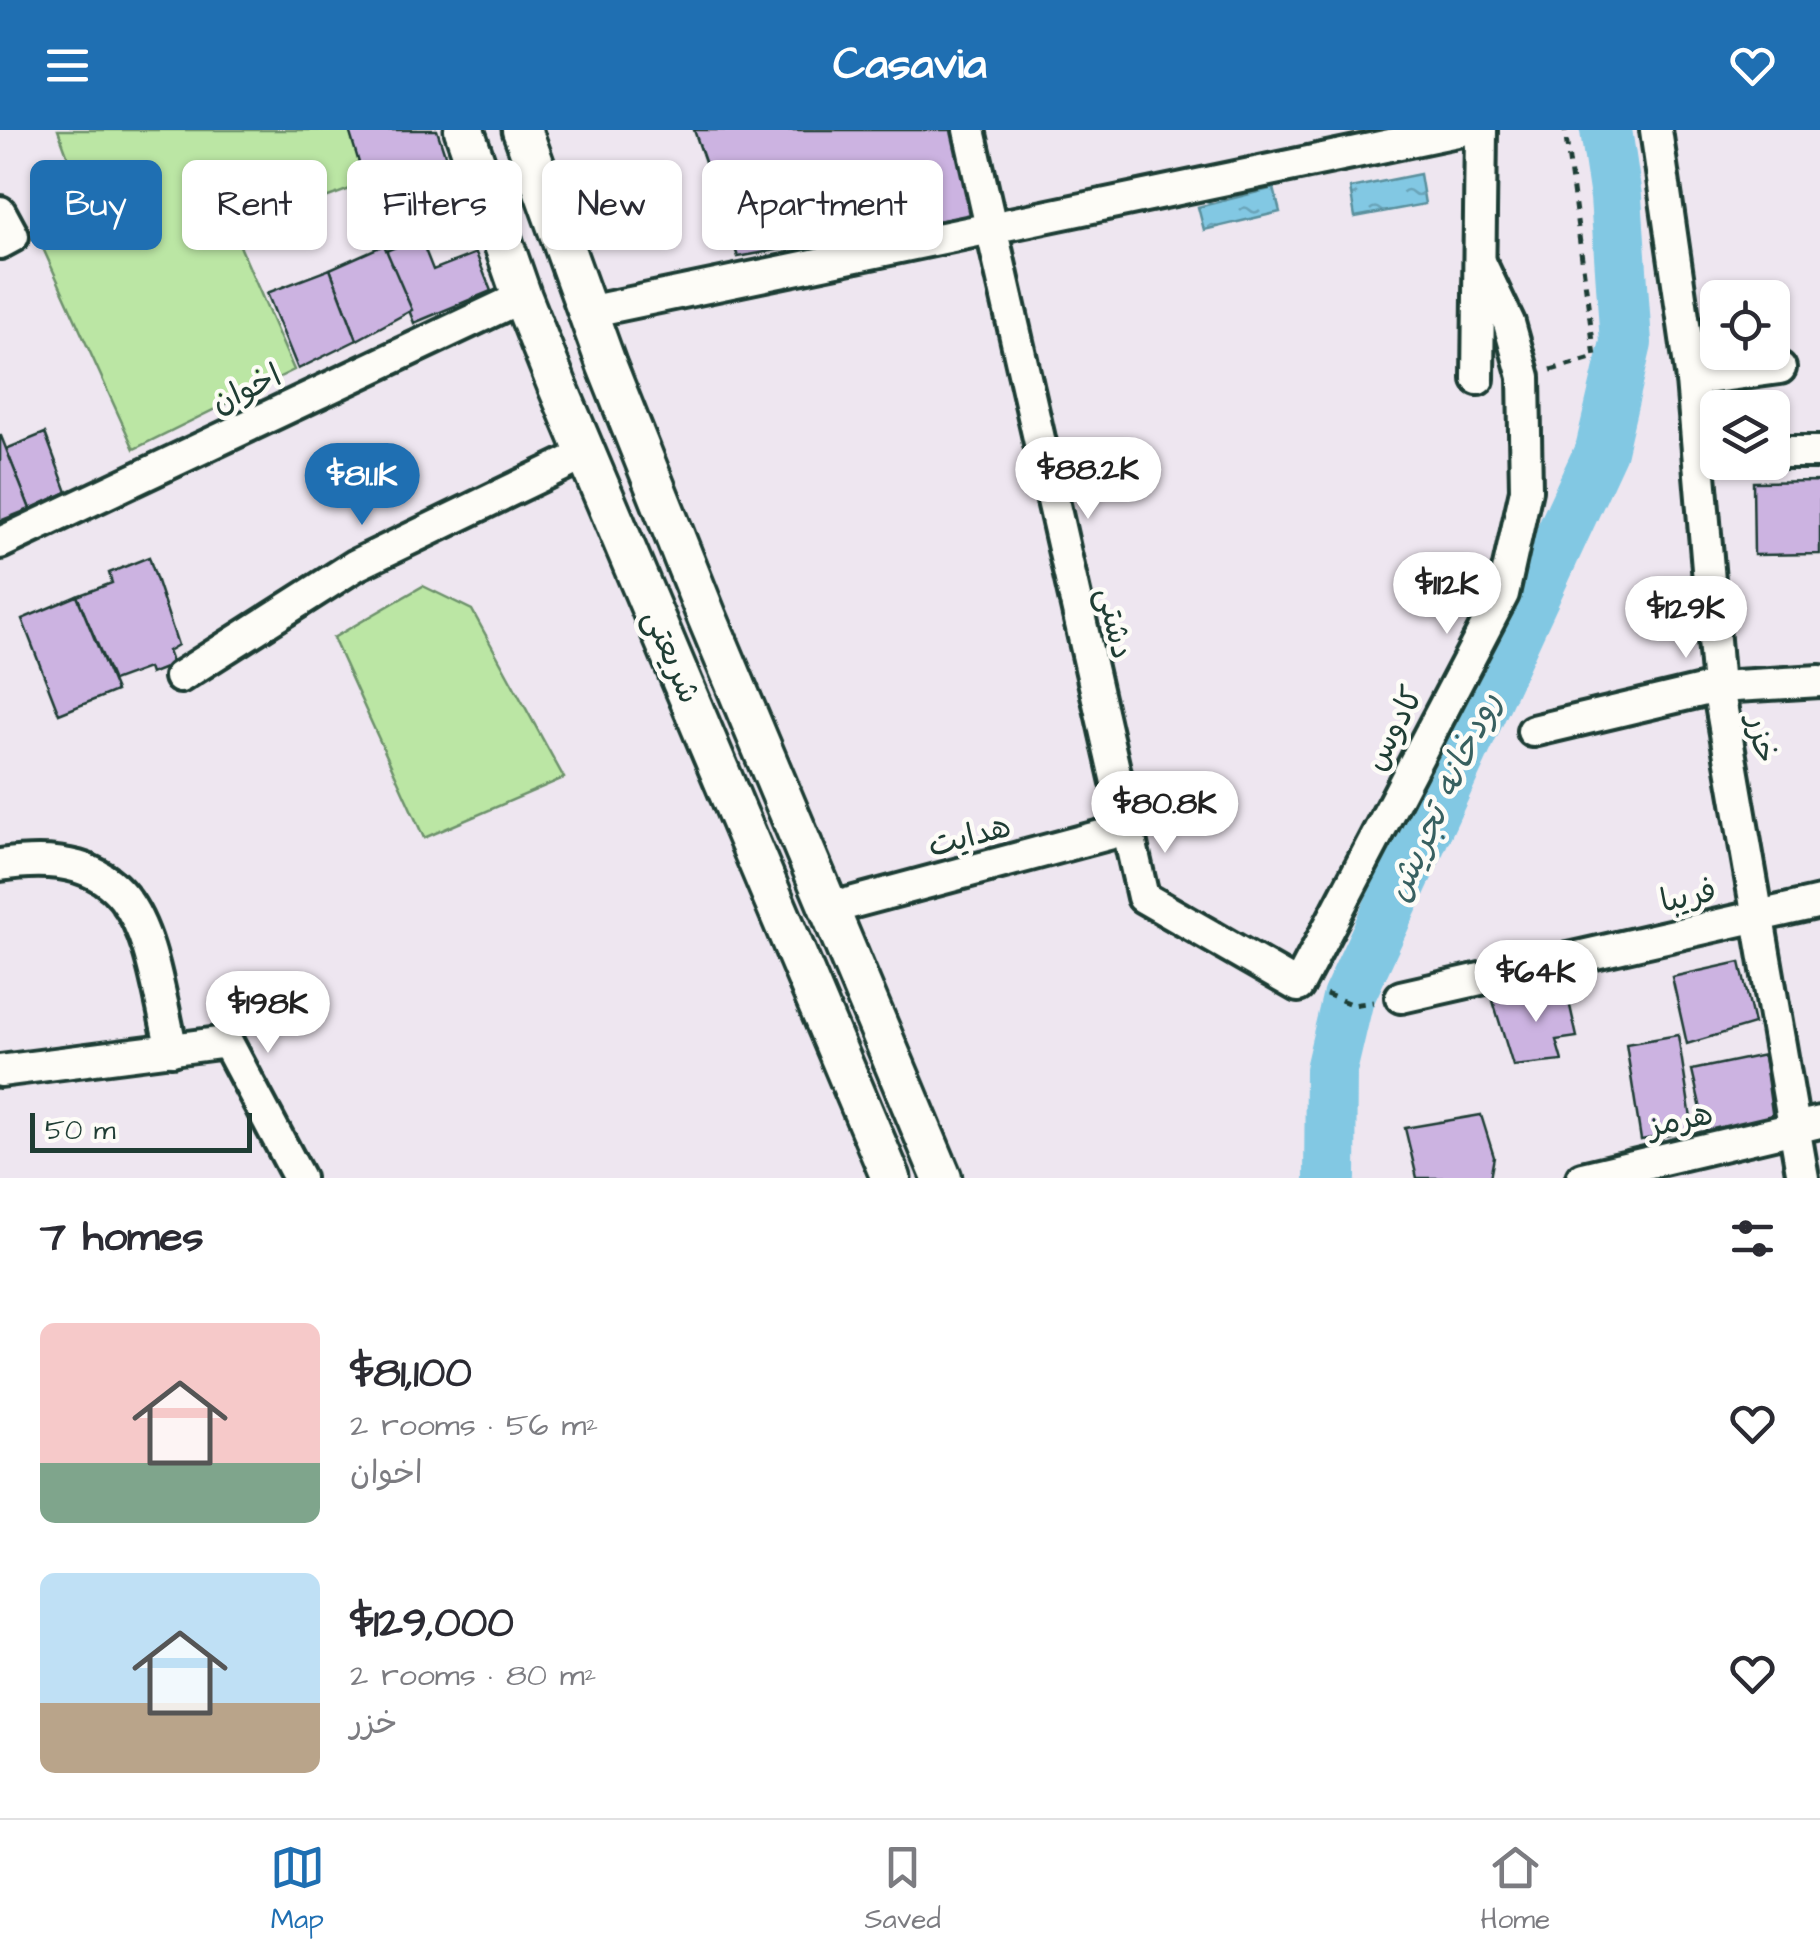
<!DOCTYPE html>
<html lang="en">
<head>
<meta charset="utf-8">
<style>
  :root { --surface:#fff; --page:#f7f7f7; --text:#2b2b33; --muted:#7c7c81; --line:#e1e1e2; --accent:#1f6fb2 }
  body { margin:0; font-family:"Architects Daughter","Playpen Sans Arabic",sans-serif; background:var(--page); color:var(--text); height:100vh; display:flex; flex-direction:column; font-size:38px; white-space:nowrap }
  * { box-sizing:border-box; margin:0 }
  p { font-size:32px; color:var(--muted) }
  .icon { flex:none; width:55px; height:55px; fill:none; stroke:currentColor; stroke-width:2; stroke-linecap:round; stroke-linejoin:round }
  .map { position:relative; height:1048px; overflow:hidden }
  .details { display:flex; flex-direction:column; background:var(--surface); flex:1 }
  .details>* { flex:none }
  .top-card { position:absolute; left:30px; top:30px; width:1000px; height:90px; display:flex; gap:20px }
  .buttons { position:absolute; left:1700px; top:150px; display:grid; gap:20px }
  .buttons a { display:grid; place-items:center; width:90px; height:90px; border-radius:15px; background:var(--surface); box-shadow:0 2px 8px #0004; font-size:50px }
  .scale { position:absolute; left:30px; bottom:25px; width:222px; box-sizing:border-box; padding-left:10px; border:5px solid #1f3d34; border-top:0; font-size:28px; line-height:35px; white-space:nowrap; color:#1f3d34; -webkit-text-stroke:8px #fdfcf7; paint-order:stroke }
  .price { position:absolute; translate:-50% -85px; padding:0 22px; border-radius:35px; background:#fff; color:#222; font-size:32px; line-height:65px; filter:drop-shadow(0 2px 5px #0008) }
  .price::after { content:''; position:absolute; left:50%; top:60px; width:30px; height:22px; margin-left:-15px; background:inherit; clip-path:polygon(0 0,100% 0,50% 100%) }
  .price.on { background:var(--accent); color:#fff }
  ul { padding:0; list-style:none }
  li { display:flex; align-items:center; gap:30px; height:250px; padding:0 40px }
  li span { display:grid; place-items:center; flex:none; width:280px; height:200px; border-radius:15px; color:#555 }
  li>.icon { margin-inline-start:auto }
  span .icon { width:120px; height:120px; fill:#fffc; stroke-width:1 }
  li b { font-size:42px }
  h2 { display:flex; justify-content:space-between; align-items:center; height:120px; padding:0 40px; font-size:42px }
  .chip { padding:0 35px; border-radius:15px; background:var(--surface); box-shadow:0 2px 8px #0004; font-size:35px; line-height:90px }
  .chip.on { background:var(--accent); color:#fff }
  header { display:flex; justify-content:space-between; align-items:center; height:130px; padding:0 40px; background:var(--accent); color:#fff; font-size:45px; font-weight:700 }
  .dock { display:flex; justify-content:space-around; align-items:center; height:140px; border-top:2px solid var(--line); background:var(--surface); font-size:28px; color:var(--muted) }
  .dock a { display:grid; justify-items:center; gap:5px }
  .dock .on { color:var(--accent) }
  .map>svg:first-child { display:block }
  .grass { fill:#bbe6a4; stroke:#6d926c; stroke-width:2.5 }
  .water { fill:url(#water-ripples); stroke:#5a909d; stroke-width:2.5 }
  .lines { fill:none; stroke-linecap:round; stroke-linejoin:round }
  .river { stroke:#82c8e3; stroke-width:52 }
  .building { fill:#ccb3e1; stroke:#1f3d34; stroke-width:2.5 }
  .minor-casing { stroke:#1f3d34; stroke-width:38 }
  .major-casing { stroke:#1f3d34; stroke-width:45 }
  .path { stroke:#1f3d34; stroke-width:5; stroke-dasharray:8 8; stroke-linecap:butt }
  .minor { stroke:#fdfcf7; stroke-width:30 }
  .major { stroke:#fdfcf7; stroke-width:38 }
  .labels { text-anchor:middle; stroke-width:9; stroke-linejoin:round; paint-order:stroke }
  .street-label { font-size:32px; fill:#1f3d34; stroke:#fdfcf7 }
  .water-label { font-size:35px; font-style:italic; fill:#386060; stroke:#fdfcf7 }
</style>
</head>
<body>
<header><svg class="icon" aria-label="menu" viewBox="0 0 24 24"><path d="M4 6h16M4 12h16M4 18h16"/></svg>Casavia<svg class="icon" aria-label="heart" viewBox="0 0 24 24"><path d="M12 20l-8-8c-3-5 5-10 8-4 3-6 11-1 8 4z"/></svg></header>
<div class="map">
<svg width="1820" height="1048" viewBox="0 0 1820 1048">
  <defs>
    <pattern id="water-ripples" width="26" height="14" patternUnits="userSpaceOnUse" patternTransform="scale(2.5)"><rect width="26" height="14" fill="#82c8e3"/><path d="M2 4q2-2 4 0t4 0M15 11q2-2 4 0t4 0" fill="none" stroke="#6aa4b9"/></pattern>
  </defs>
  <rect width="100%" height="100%" fill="#eee6f0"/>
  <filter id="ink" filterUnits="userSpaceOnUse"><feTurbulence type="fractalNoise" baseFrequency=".01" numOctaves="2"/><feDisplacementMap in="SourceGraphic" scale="20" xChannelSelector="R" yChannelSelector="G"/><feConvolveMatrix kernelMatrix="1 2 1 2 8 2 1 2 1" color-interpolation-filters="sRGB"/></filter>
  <g filter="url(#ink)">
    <!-- grass -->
    <g class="grass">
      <polygon points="58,0 417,0 427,31 295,79 299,93 240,116 294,240 134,319 32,94 83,68"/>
      <polygon points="423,456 472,480 564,648 424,708 333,508"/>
    </g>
    <!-- water -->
    <g class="water">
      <polygon points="1420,44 1425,74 1355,87 1350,58"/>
      <polygon points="1274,58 1280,82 1204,100 1198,77"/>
    </g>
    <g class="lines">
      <!-- river -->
      <polyline class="river" points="1330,1048 1331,940 1348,868 1601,320 1626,213 1616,67 1606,0"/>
    </g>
    <!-- building -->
    <g class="building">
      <polygon points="349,0 437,0 447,31 367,59"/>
      <polygon points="694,0 952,0 971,85 738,127"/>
      <polygon points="420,107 433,140 476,123 491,161 414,193 386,121"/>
      <polygon points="384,115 412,180 357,210 330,139"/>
      <polygon points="330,139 357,210 298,239 267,163"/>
      <polygon points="45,303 67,362 30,379 6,319"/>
      <polygon points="1,306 30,379 0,391 0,306"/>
      <polygon points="1820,351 1820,424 1754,425 1753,352"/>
      <polygon points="149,427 178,515 168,521 173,535 150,544 148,538 113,551 77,466 112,453 109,443"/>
      <polygon points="77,466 116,561 59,584 22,489"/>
      <polygon points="1740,832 1754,894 1687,914 1672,847"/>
      <polygon points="1565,854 1577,907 1556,910 1562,931 1513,936 1493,871"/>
      <polygon points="1678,905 1693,1001 1641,1010 1626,914"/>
      <polygon points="1764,925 1773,989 1707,1005 1692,940"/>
      <polygon points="1481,985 1494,1027 1490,1048 1417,1048 1405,998"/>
    </g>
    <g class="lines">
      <defs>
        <g id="minor">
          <polyline points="969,0 1143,767 1298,856 1503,464 1526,360 1524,247 1509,193 1480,132"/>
          <polyline points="1656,0 1692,250 1718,557 1803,1048"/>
          <polyline points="0,82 13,106 0,113"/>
          <polyline points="587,182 1462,0"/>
          <polyline points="1478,249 1481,0"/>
          <polyline points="1692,250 1780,238"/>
          <polyline points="1772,322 1820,322"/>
          <polyline points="0,413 522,167"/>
          <polyline points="180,547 356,435 586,324"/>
          <polyline points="1533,601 1718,557 1820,551"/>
          <path d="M0 735C145 713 147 810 172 920"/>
          <polyline points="828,779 1127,699"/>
          <polyline points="1401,867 1820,772"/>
          <polyline points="0,941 227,912 299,1048"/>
          <polyline points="1582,1048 1820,992"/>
        </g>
        <g id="major">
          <polyline points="464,0 522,167 557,255 891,1048"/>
          <polyline points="522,0 607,236 707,487 942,1048"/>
        </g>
      </defs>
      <!-- minor casing -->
      <use href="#minor" class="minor-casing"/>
      <!-- major casing -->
      <use href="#major" class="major-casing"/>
      <!-- path -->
      <g class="path">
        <polyline points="1551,240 1595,227 1565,0"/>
        <polyline points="1326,864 1353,875 1373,872"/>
      </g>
      <!-- minor -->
      <use href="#minor" class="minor"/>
      <!-- major -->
      <use href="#major" class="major"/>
    </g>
  </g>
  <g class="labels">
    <!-- street labels -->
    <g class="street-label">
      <text transform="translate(246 258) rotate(-25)" y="11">اخوان</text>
      <text transform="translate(1116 493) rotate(77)" y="11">دشتی</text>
      <text transform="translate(673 526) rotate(67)" y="11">شریعتی</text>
      <text transform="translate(1393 598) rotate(-62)" y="11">کادوس</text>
      <text transform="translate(1763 609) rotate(80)" y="11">خزر</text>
      <text transform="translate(969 705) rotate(-15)" y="11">هدایت</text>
      <text transform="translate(1688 765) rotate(-13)" y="11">فریبا</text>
      <text transform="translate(1680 989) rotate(-13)" y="11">هرمز</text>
    </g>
    <!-- water labels -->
    <g class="water-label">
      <text transform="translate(1442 666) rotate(-65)" y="12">رودخانه تجریش</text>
    </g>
  </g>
</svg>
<div class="buttons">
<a><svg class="icon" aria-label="locate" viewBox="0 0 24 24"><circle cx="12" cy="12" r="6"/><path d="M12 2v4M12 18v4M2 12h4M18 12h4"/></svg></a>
<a><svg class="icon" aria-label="layers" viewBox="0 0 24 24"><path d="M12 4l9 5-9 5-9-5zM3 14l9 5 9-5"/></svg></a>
</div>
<div class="scale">50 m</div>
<b class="price" style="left:1088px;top:392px">$88.2K</b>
<b class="price on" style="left:362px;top:398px">$81.1K</b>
<b class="price" style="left:1447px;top:507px">$112K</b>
<b class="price" style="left:1686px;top:531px">$129K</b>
<b class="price" style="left:1165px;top:726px">$80.8K</b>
<b class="price" style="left:1536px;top:895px">$64K</b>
<b class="price" style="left:268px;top:926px">$198K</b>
<div class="top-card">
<a class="chip on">Buy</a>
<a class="chip">Rent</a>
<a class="chip">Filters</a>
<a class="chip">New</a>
<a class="chip">Apartment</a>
</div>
</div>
<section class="details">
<h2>7 homes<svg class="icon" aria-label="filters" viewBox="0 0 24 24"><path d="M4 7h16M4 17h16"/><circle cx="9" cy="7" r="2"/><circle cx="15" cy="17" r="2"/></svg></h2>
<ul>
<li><span style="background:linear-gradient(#f6c9c9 70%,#7fa58c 0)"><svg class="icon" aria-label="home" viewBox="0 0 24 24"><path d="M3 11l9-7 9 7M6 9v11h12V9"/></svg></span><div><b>$81,100</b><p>2 rooms · 56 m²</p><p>اخوان</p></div><svg class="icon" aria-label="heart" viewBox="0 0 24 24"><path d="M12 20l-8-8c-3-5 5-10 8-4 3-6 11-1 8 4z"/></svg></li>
<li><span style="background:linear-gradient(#bfe0f5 65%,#b9a48a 0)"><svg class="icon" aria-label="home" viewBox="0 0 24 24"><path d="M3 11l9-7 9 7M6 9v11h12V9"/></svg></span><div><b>$129,000</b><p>2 rooms · 80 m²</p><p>خزر</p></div><svg class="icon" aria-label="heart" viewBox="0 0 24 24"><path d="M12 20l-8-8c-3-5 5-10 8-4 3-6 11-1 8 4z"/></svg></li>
</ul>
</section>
<nav class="dock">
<a class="on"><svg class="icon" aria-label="map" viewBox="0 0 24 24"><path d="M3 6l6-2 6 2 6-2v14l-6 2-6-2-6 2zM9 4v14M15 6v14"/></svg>Map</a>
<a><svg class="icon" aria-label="saved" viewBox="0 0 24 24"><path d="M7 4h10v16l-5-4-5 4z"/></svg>Saved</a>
<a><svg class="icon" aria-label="home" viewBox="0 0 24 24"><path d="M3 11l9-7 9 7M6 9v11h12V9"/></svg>Home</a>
</nav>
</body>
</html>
